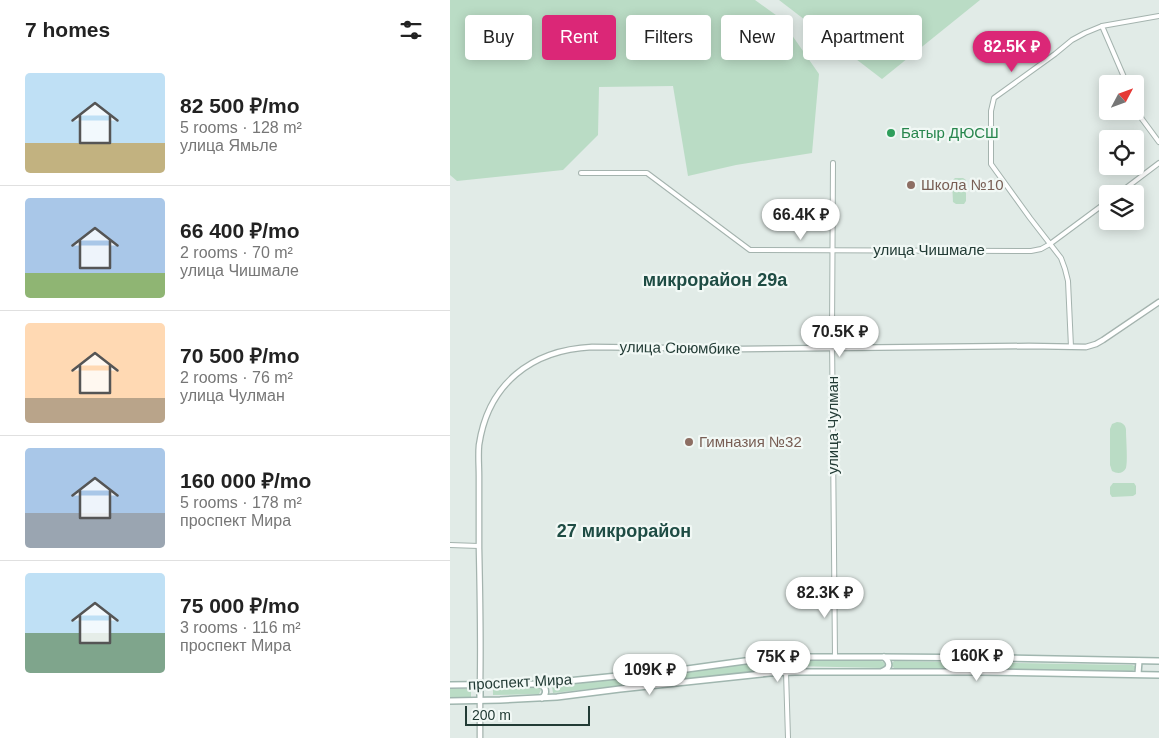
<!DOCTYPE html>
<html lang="en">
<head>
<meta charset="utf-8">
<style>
  :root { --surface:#fff; --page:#f2f2f2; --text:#222; --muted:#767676; --line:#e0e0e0; --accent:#db2777 }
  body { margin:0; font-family:Helvetica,sans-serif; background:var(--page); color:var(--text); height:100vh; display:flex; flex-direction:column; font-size:19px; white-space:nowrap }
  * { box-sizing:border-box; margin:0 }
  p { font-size:16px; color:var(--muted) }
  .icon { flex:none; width:28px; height:28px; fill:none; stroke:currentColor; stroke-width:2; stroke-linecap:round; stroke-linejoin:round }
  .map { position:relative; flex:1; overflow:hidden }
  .sheet { display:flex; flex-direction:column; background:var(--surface); width:450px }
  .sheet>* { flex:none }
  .banner { position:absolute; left:15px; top:15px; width:475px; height:45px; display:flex; gap:10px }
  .needle { width:32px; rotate:49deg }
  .controls { position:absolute; left:649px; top:75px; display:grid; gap:10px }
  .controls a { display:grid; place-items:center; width:45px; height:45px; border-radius:5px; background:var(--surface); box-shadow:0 2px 12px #0003; font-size:25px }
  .scale { position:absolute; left:15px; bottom:12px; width:125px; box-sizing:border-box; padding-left:5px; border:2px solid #223b35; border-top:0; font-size:14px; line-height:18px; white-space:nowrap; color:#223b35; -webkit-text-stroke:4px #f1f8f5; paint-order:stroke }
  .price { position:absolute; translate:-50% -42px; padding:0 11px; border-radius:18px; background:#fff; color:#222; font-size:16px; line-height:32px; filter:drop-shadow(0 1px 2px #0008) }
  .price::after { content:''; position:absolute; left:50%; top:30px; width:15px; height:11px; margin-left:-8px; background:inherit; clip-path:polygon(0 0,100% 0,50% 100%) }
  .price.active { background:var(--accent); color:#fff }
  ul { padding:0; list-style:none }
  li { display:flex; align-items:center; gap:15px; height:125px; padding:0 25px }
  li+li { border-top:1px solid var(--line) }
  li span { display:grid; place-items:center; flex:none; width:140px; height:100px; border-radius:5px; color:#555 }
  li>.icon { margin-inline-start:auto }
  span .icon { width:60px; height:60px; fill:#fffc; stroke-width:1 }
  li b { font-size:21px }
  h2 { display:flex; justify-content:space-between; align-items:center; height:60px; padding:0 25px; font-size:21px }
  .chip { padding:0 18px; border-radius:5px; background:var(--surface); box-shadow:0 2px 12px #0003; font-size:18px; line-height:45px }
  .chip.active { background:var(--accent); color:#fff }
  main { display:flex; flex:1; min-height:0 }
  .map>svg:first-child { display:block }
  .green { fill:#badcc5 }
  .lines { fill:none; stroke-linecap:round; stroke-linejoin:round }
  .minor-casing { stroke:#a4b3ae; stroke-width:6 }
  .tertiary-casing { stroke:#a4b3ae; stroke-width:7 }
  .secondary-casing { stroke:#a0b6af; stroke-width:8 }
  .minor { stroke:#fff; stroke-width:4 }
  .tertiary { stroke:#fff; stroke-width:4.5 }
  .secondary { stroke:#fff; stroke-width:5 }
  .leisure-dot { fill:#2e9e5b; stroke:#f1f8f5; stroke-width:2 }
  .education-dot { fill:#8d6e63; stroke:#f1f8f5; stroke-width:2 }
  .labels { text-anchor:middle; stroke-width:4.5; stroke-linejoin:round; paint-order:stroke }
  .leisure-label { font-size:15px; fill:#27864d; stroke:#f1f8f5; text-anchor:start }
  .education-label { font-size:15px; fill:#785e54; stroke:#f1f8f5; text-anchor:start }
  .street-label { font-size:15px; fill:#223b35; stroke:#f1f8f5 }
  .quarter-label { font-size:18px; font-weight:bold; fill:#1e4c44; stroke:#f1f8f5 }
</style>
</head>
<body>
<main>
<section class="sheet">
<h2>7 homes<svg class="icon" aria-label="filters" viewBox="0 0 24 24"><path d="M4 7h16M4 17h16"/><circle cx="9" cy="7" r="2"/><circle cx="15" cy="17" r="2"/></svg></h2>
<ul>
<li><span style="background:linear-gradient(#bfe0f5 70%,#c2b280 0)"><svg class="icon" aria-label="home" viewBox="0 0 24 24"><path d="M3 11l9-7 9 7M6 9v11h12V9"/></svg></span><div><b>82 500 ₽/mo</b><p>5 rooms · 128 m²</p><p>улица Ямьле</p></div></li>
<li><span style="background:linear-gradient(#a9c7e8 75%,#8fb573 0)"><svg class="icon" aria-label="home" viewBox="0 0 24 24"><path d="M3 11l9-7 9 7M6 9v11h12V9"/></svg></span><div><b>66 400 ₽/mo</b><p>2 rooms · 70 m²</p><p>улица Чишмале</p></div></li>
<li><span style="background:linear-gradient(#ffd9b3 75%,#b9a48a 0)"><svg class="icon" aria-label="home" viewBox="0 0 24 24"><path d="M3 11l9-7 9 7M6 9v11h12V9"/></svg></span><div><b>70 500 ₽/mo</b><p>2 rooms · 76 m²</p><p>улица Чулман</p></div></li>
<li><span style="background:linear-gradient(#a9c7e8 65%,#9aa5b1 0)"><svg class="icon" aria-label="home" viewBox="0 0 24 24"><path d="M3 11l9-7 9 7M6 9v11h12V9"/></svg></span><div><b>160 000 ₽/mo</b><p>5 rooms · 178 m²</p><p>проспект Мира</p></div></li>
<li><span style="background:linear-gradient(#bfe0f5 60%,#7fa58c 0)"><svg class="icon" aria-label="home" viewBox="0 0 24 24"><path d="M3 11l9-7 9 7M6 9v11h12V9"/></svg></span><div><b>75 000 ₽/mo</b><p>3 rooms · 116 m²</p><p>проспект Мира</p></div></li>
</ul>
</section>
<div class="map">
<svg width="709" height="738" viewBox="0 0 709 738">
  <rect width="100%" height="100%" fill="#e1ebe7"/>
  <!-- green -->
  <g class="green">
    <polygon points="0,0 305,0 330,18 369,74 362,153 286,165 238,176 223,86 149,87 148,135 113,170 7,181 0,175"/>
    <polygon points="329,0 530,0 432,79"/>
    <polygon points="505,178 513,178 516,180 516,201 514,204 506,204 503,202 502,181"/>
    <path d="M667 422C672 422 676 425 676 430 676 439 678 461 676 468 673 474 667 474 662 471L660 465V429L662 424Z"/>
    <polygon points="663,483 684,483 686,486 686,494 683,496 662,497 660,494 660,487"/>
    <polygon points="341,660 431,661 434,662 435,664 434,667 431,668 343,666 340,664"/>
    <polygon points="444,661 682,665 685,666 686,668 685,670 682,671 444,668 442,666 441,664"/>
    <polygon points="324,662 326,663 328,665 327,668 324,669 103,693 102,686 174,675"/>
    <polygon points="89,687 91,690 89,694 43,695 43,688"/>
    <rect x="0" y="689" width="21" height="8"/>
  </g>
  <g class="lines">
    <defs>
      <g id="minor">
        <polyline points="652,26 677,84"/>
        <polyline points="685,103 692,119 709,142"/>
        <polyline points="383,163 382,335 385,657"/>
        <polyline points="131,173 197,173 300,250 581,251 591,249 600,244 658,201"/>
        <polyline points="668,194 709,163"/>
        <polyline points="621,347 618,281 615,269 611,258 580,218 541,164 541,111 544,98 605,54 622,40 635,33 652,26 709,16"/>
        <polyline points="0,545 29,546"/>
        <polyline points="336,672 338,738"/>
      </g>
      <g id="tertiary">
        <path d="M30 685C31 639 30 594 29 548 29 524 29 500 29 476 29 466 28 455 29 445 38 384 81 350 142 347L293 349 579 346 636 347 646 344 653 340 709 302"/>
        <polyline points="30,701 30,738"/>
      </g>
      <g id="secondary">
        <path d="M433 671C441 668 440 662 434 657"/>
        <path d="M336 672C331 667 328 660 337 657"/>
        <polyline points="688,674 689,661"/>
        <path d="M89 684C96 686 98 693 92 698"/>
        <polyline points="0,685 88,684 237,669 324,657 432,657 555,658 709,661"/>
        <polyline points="0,701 50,700 107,697 170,689 320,673 345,672 531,672 709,675"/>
        <polyline points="30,701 30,685"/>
      </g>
    </defs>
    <!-- minor casing -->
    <use href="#minor" class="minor-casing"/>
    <!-- tertiary casing -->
    <use href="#tertiary" class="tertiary-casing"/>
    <!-- secondary casing -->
    <use href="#secondary" class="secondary-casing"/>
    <!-- minor -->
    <use href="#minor" class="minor"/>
    <!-- tertiary -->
    <use href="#tertiary" class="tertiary"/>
    <!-- secondary -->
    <use href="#secondary" class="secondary"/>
  </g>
  <!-- markers -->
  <circle class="leisure-dot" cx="441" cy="133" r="5"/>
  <g class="education-dot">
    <circle cx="461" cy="185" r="5"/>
    <circle cx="239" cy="442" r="5"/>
  </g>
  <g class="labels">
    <!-- leisure labels -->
    <g class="leisure-label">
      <text x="451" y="138">Батыр ДЮСШ</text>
    </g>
    <!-- education labels -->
    <g class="education-label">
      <text x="471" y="190">Школа №10</text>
      <text x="249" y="447">Гимназия №32</text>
    </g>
    <!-- street labels -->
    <g class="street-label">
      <text x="479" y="255">улица Чишмале</text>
      <text transform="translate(230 348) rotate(1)" y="5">улица Сююмбике</text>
      <text transform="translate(383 425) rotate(-90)" y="5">улица Чулман</text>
      <text transform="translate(70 682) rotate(-3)" y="5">проспект Мира</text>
    </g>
    <!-- quarter labels -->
    <g class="quarter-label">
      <text x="265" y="286">микрорайон 29а</text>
      <text x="174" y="537">27 микрорайон</text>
    </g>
  </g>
</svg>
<div class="controls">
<a><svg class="needle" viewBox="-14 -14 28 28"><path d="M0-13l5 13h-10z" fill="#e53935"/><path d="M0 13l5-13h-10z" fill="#767676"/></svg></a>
<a><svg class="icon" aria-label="locate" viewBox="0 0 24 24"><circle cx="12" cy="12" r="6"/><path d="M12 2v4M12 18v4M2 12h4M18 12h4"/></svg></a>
<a><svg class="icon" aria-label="layers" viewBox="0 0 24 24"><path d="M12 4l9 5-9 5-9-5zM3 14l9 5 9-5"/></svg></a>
</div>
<div class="scale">200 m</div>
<b class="price active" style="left:562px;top:73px">82.5K ₽</b>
<b class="price" style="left:351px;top:241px">66.4K ₽</b>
<b class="price" style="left:390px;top:358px">70.5K ₽</b>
<b class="price" style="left:375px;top:619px">82.3K ₽</b>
<b class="price" style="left:527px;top:682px">160K ₽</b>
<b class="price" style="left:328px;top:683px">75K ₽</b>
<b class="price" style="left:200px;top:696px">109K ₽</b>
<div class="banner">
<a class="chip">Buy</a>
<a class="chip active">Rent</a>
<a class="chip">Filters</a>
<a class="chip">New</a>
<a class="chip">Apartment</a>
</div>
</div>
</main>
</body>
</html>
